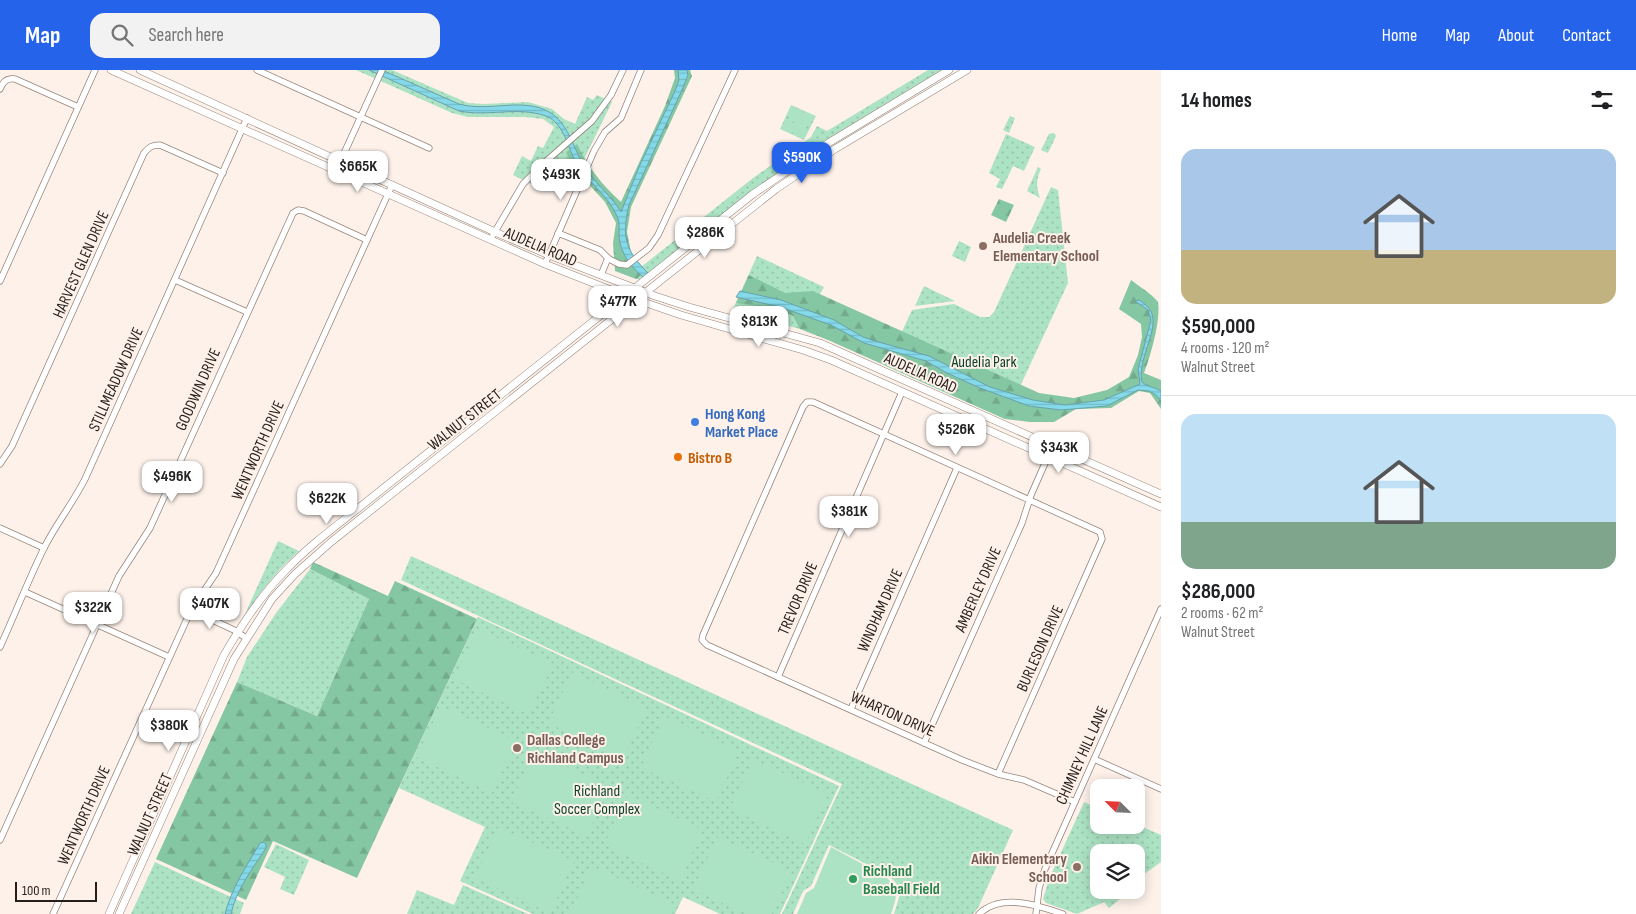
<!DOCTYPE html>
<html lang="en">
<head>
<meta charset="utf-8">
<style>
  :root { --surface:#fff; --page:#f2f2f2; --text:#202124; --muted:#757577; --line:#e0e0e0; --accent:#2563eb }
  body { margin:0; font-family:"Sofia Sans Condensed",sans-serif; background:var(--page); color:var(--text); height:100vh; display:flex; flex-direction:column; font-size:19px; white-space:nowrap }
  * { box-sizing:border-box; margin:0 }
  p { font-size:16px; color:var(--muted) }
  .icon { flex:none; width:28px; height:28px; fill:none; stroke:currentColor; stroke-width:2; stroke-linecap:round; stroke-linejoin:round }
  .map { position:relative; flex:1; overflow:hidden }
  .sheet { display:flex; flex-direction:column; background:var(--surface); width:475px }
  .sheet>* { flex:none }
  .needle { width:32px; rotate:294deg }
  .tools { position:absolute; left:1090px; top:709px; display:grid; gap:10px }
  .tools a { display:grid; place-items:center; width:55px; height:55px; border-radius:10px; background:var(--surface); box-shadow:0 2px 12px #0003; font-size:25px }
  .scale { position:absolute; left:15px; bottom:12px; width:82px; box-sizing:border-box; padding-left:5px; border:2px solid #251e1a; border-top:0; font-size:14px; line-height:18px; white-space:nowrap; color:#251e1a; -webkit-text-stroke:4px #fdf1ea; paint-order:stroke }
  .price { position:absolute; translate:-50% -42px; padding:0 11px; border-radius:10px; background:#fff; color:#222; font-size:16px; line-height:32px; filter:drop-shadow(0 1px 2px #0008) }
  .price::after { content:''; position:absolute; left:50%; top:30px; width:15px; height:11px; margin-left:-8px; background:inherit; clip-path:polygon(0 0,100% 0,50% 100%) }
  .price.active { background:var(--accent); color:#fff }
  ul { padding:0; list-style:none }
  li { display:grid; align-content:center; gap:10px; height:265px; padding:0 20px }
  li+li { border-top:1px solid var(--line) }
  li span { display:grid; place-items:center; height:155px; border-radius:15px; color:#555 }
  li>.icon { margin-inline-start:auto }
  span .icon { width:90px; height:90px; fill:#fffc; stroke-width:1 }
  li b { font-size:21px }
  h2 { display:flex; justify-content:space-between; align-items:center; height:60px; padding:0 20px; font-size:21px }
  header { display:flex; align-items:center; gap:30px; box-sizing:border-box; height:70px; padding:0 25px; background:var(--accent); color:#fff }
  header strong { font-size:24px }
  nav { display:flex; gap:28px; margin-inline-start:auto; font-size:18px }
  .search { width:350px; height:45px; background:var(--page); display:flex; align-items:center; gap:12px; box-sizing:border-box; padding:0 18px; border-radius:15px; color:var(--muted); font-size:19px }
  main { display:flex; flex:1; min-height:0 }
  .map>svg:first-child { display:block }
  .grass { fill:url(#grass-dots) }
  .forest { fill:url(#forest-firs) }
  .garden { fill:#ade3c5 }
  .water { fill:url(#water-rules); stroke:#68a2ac }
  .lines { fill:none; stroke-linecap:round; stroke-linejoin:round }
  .minor-casing { stroke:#96857a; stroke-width:7 }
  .major-casing { stroke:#96857a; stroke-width:8 }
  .minor { stroke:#fff; stroke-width:5.5 }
  .major { stroke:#fff; stroke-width:7 }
  .education-dot { fill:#8d6e63; stroke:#fdf1ea; stroke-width:2 }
  .shop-dot { fill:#3f7fe0; stroke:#fdf1ea; stroke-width:2 }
  .food-dot { fill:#e8710a; stroke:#fdf1ea; stroke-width:2 }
  .leisure-dot { fill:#2e9e5b; stroke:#fdf1ea; stroke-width:2 }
  .labels { text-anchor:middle; stroke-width:4; stroke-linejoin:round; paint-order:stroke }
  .education-label { font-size:16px; font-weight:bold; fill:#785e54; stroke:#fdf1ea; text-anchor:start }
  .street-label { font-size:16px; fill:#251e1a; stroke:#fdf1ea }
  .park-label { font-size:16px; fill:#073f27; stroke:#fdf1ea }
  .shop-label { font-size:16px; font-weight:bold; fill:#366cbe; stroke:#fdf1ea; text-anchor:start }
  .food-label { font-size:16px; font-weight:bold; fill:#c56008; stroke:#fdf1ea; text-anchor:start }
  .leisure-label { font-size:16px; font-weight:bold; fill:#27864d; stroke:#fdf1ea; text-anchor:start }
</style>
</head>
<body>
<header>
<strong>Map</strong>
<div class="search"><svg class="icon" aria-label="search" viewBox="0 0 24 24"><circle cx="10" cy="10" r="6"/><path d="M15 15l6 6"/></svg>Search here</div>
<nav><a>Home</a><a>Map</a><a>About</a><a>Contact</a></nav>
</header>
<main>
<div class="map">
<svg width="1161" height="844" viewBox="0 0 1161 844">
  <defs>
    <pattern id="grass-dots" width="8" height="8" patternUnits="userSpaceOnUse" patternTransform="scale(1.25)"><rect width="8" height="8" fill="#ade3c5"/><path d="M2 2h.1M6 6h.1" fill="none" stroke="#95c2a9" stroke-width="1.8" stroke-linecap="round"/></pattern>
    <pattern id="forest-firs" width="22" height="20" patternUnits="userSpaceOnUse" patternTransform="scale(1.25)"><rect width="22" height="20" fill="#85c7a3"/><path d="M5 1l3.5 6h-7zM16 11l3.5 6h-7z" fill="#73aa8c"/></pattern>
    <pattern id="water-rules" width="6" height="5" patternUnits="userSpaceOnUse" patternTransform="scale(1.25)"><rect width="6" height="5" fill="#85daea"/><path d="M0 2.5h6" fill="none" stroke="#73bbc8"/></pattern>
  </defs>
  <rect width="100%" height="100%" fill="#fdf1ea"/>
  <!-- grass -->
  <g class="grass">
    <polygon points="356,0 392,0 468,33 484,34 528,32 552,39 564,49 575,54 587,27 593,30 597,25 612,32 569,120 544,108 539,118 513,105 522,86 531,91 538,76 543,78 554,57 543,49 525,47 468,47 452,43"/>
    <polygon points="928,0 943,0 831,67 759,116 639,210 631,205 753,108 811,67 817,56 827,61"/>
    <polygon points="791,35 816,46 804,70 780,59"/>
    <polygon points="1010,46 1015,48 1009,63 1003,60"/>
    <polygon points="1054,63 1056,66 1048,83 1041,80 1049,64"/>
    <polygon points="1006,64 1035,77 1024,101 1013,96 1002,119 996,117 1000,109 989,103"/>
    <path d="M1038 97 1041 99C1036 109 1036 117 1040 128L1027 121Z"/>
    <polygon points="1051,117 1058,120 1068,213 1005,349 886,296 912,240 954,234 980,247 989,247 994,242"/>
    <polygon points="959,171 971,177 965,192 952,186"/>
    <polygon points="757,186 824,217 800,259 732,241"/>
    <polygon points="924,216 955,231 915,236"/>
    <polygon points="594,217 609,225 612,232 595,246"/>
    <path d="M278 471 299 481C277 500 262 521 245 544Z"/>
    <polygon points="411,486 1013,760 978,838 973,844 894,844 900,824 896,813 888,805 829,775 811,816 803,821 793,844 782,844 842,714 401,510"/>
    <polygon points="310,499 369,529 317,646 237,612 247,587 276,543"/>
    <polygon points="478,547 839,716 780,844 720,844 683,827 675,844 533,844 460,811 485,757 399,718"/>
    <polygon points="1084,732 1099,738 1099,755 1136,754 1161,765 1161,792 1136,810 1136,782 1099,782 1099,820 1123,820 1117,825 1120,829 1109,838 1104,832 1077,844 1046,833 1043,829 1049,809"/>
    <polygon points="276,774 309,790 294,825 280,819 285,807 264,797"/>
    <polygon points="155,792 244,833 240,844 131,844"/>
    <polygon points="463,815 528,844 407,844 417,820 454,835"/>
  </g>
  <!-- forest -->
  <g class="forest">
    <path d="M674 0H690L692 6 631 137 627 162 632 187 645 202 636 209 615 201 613 173 616 153 605 132 572 96 566 82 577 74C587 96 603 116 621 132L665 36 675 8Z"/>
    <polygon points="999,129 1014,135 1006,152 991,145"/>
    <path d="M749 205 785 223 813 221 1039 323 1074 328 1107 320 1129 307 1138 285 1142 267 1141 254 1119 239 1131 210C1140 217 1151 223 1158 232 1161 249 1151 285 1144 303L1161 310V339L1150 323 1139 321 1111 338 1076 339 1054 352H1030L1005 349 828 270 800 259 793 246 779 239 736 233Z"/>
    <polygon points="313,492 388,526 395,511 477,549 357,808 273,771 246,830 156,789 237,612 317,646 369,529 310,499"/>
  </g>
  <!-- garden -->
  <g class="garden">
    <polygon points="793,38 811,46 807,56 789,48"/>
    <polygon points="787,50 807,59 802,67 784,59"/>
    <polygon points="478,559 554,594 528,644 454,609"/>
    <polygon points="572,602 647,638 623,689 548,653"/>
    <polygon points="441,636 517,671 492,723 416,687"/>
    <polygon points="664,646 739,681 716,732 641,697"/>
    <polygon points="534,682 610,716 587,766 511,732"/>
    <polygon points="753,689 828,724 805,774 730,739"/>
    <polygon points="628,725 703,760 680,811 604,775"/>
    <polygon points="498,757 574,791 550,843 475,808"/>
    <polygon points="717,767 792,801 772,844 747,844 693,819"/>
    <path d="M831 777 885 806C900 819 897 827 891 844H797L806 823 814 818Z"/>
    <polygon points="592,796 676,835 672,844 570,844"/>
  </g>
  <!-- water -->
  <g class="water">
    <path d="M369 0H382L459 34C483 41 508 32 532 36 571 43 569 77 589 103 599 117 612 127 621 142L639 97 675 21 679 10 678 0H687L688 5 682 20 629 135C621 168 626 181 649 204L644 208C631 197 620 183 619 166 619 158 620 151 616 144 607 124 587 112 576 93 568 78 564 53 546 46 518 36 488 47 459 41Z"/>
    <path d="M740 221 781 230 834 250 863 267 875 271 929 286 990 317 1033 330 1065 335 1104 330 1140 314 1138 299 1151 250 1148 240 1135 231 1139 230C1144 233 1150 238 1152 244 1158 262 1137 290 1142 312 1147 317 1155 317 1161 321V331L1156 325 1149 321 1138 320 1107 336 1061 340 1029 336 980 318 947 303 926 291 864 273 831 255 780 237 736 227Z"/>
    <path d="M263 772 266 774V778C253 798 236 820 231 844H225C231 819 247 795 260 773Z"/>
  </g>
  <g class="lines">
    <defs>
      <g id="minor">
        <polyline points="257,0 429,78"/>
        <path d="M0 19C3 12 6 8 15 9L78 37"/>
        <polyline points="336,101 382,0"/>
        <polyline points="558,163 600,180 609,189 619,194 627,195 649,178 658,165 735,0"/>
        <polyline points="493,165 523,114 544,93 592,51 611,25 623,0"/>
        <polyline points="545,194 594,81 605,62 621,48 641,0"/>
        <polyline points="601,205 608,188"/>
        <polyline points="175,210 247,242"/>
        <polyline points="0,211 95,0"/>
        <path d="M0 394 12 376 144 83C149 77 152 75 160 75L223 103"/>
        <polyline points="0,458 44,478"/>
        <polyline points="25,522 169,587"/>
        <polyline points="191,540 234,560 246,568"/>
        <path d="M0 577C15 544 28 511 44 478 56 454 73 433 85 409L247 48"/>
        <polyline points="778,607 902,322"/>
        <polyline points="851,639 957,398"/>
        <polyline points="924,673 1022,453 1031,425 1053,375"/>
        <polyline points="1094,689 1161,719"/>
        <polyline points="998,704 1102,469 1100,462 813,332 807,332 803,337 703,565 702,570 707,575 962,690 998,704 1024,710 1075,732"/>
        <polyline points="0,770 119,506 150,458 293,143 298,140 304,141 367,170"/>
        <polyline points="53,844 191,540 216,503 392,115"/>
        <path d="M979 844C1001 823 1037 835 1063 844"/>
        <polyline points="1036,844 1039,818 1045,799 1161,539"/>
      </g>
      <g id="major">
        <polyline points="111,0 545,194 626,226 681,245 803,280 831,290 1161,437"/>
        <polyline points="140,0 495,162 549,185 655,226 689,237 820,273 1161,424"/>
        <path d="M109 844 224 585C242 554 261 525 286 500 306 479 328 462 351 444L753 124 830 72 949 0"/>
        <polyline points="119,844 234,589 272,529 295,504 331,472 776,119 835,79 967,0"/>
      </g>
    </defs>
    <!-- minor casing -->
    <use href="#minor" class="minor-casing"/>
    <!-- major casing -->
    <use href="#major" class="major-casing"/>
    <!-- minor -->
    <use href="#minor" class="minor"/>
    <!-- major -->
    <use href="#major" class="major"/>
  </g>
  <!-- markers -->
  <g class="education-dot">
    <circle cx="983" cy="176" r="5"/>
    <circle cx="517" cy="678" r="5"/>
    <circle cx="1077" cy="797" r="5"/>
  </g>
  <circle class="shop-dot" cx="695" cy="352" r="5"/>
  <circle class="food-dot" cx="678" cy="387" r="5"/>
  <circle class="leisure-dot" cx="853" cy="809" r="5"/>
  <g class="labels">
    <!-- education labels -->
    <g class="education-label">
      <text x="993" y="173">Audelia Creek<tspan x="993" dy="18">Elementary School</tspan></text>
      <text x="527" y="675">Dallas College<tspan x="527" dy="18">Richland Campus</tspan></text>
      <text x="1067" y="794" text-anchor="end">Aikin Elementary<tspan x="1067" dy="18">School</tspan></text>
    </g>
    <!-- street labels -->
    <g class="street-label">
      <text transform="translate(541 176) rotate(23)" y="6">AUDELIA ROAD</text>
      <text transform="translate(80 194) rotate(-66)" y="6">HARVEST GLEN DRIVE</text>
      <text transform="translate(921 302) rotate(24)" y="6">AUDELIA ROAD</text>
      <text transform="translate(115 309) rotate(-66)" y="6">STILLMEADOW DRIVE</text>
      <text transform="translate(197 319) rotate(-66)" y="6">GOODWIN DRIVE</text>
      <text transform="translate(464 349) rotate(-38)" y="6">WALNUT STREET</text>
      <text transform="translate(257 380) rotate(-66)" y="6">WENTWORTH DRIVE</text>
      <text transform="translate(977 519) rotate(-66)" y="6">AMBERLEY DRIVE</text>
      <text transform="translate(797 528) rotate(-67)" y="6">TREVOR DRIVE</text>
      <text transform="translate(879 540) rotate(-66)" y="6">WINDHAM DRIVE</text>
      <text transform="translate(1039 578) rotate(-66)" y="6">BURLESON DRIVE</text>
      <text transform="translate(893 643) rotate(24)" y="6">WHARTON DRIVE</text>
      <text transform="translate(1081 685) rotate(-66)" y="6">CHIMNEY HILL LANE</text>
      <text transform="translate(149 744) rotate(-66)" y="6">WALNUT STREET</text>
      <text transform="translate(83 745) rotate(-66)" y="6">WENTWORTH DRIVE</text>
    </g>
    <!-- park labels -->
    <g class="park-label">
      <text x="984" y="297">Audelia Park</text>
      <text x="597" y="726">Richland<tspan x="597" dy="18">Soccer Complex</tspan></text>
    </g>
    <!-- shop labels -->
    <g class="shop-label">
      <text x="705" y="349">Hong Kong<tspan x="705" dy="18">Market Place</tspan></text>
    </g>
    <!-- food labels -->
    <g class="food-label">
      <text x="688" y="393">Bistro B</text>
    </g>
    <!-- leisure labels -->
    <g class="leisure-label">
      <text x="863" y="806">Richland<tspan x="863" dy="18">Baseball Field</tspan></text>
    </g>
  </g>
</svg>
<div class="tools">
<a><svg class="needle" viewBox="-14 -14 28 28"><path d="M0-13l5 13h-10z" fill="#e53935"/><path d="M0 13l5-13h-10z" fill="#757577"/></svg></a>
<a><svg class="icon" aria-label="layers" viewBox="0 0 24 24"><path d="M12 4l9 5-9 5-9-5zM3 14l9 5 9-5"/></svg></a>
</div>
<div class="scale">100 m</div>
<b class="price active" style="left:802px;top:114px">$590K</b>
<b class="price" style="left:358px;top:123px">$665K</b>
<b class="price" style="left:561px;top:131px">$493K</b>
<b class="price" style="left:705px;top:189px">$286K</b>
<b class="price" style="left:618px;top:258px">$477K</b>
<b class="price" style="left:759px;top:278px">$813K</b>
<b class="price" style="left:956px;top:386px">$526K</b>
<b class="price" style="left:1059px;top:404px">$343K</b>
<b class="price" style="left:172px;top:433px">$496K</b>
<b class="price" style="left:327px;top:455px">$622K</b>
<b class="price" style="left:849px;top:468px">$381K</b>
<b class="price" style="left:210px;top:560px">$407K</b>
<b class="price" style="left:93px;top:564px">$322K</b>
<b class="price" style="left:169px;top:682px">$380K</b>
</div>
<section class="sheet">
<h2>14 homes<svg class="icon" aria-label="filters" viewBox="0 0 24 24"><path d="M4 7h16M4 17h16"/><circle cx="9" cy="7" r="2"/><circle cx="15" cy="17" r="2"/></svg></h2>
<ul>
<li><span style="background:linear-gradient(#a9c7e8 65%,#c2b280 0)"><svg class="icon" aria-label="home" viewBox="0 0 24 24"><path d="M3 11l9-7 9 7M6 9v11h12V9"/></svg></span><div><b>$590,000</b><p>4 rooms · 120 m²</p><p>Walnut Street</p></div></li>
<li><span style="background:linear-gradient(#bfe0f5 70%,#7fa58c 0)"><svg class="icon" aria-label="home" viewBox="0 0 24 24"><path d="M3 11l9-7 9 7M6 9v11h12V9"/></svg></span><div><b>$286,000</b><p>2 rooms · 62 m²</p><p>Walnut Street</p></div></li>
</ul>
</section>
</main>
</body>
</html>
